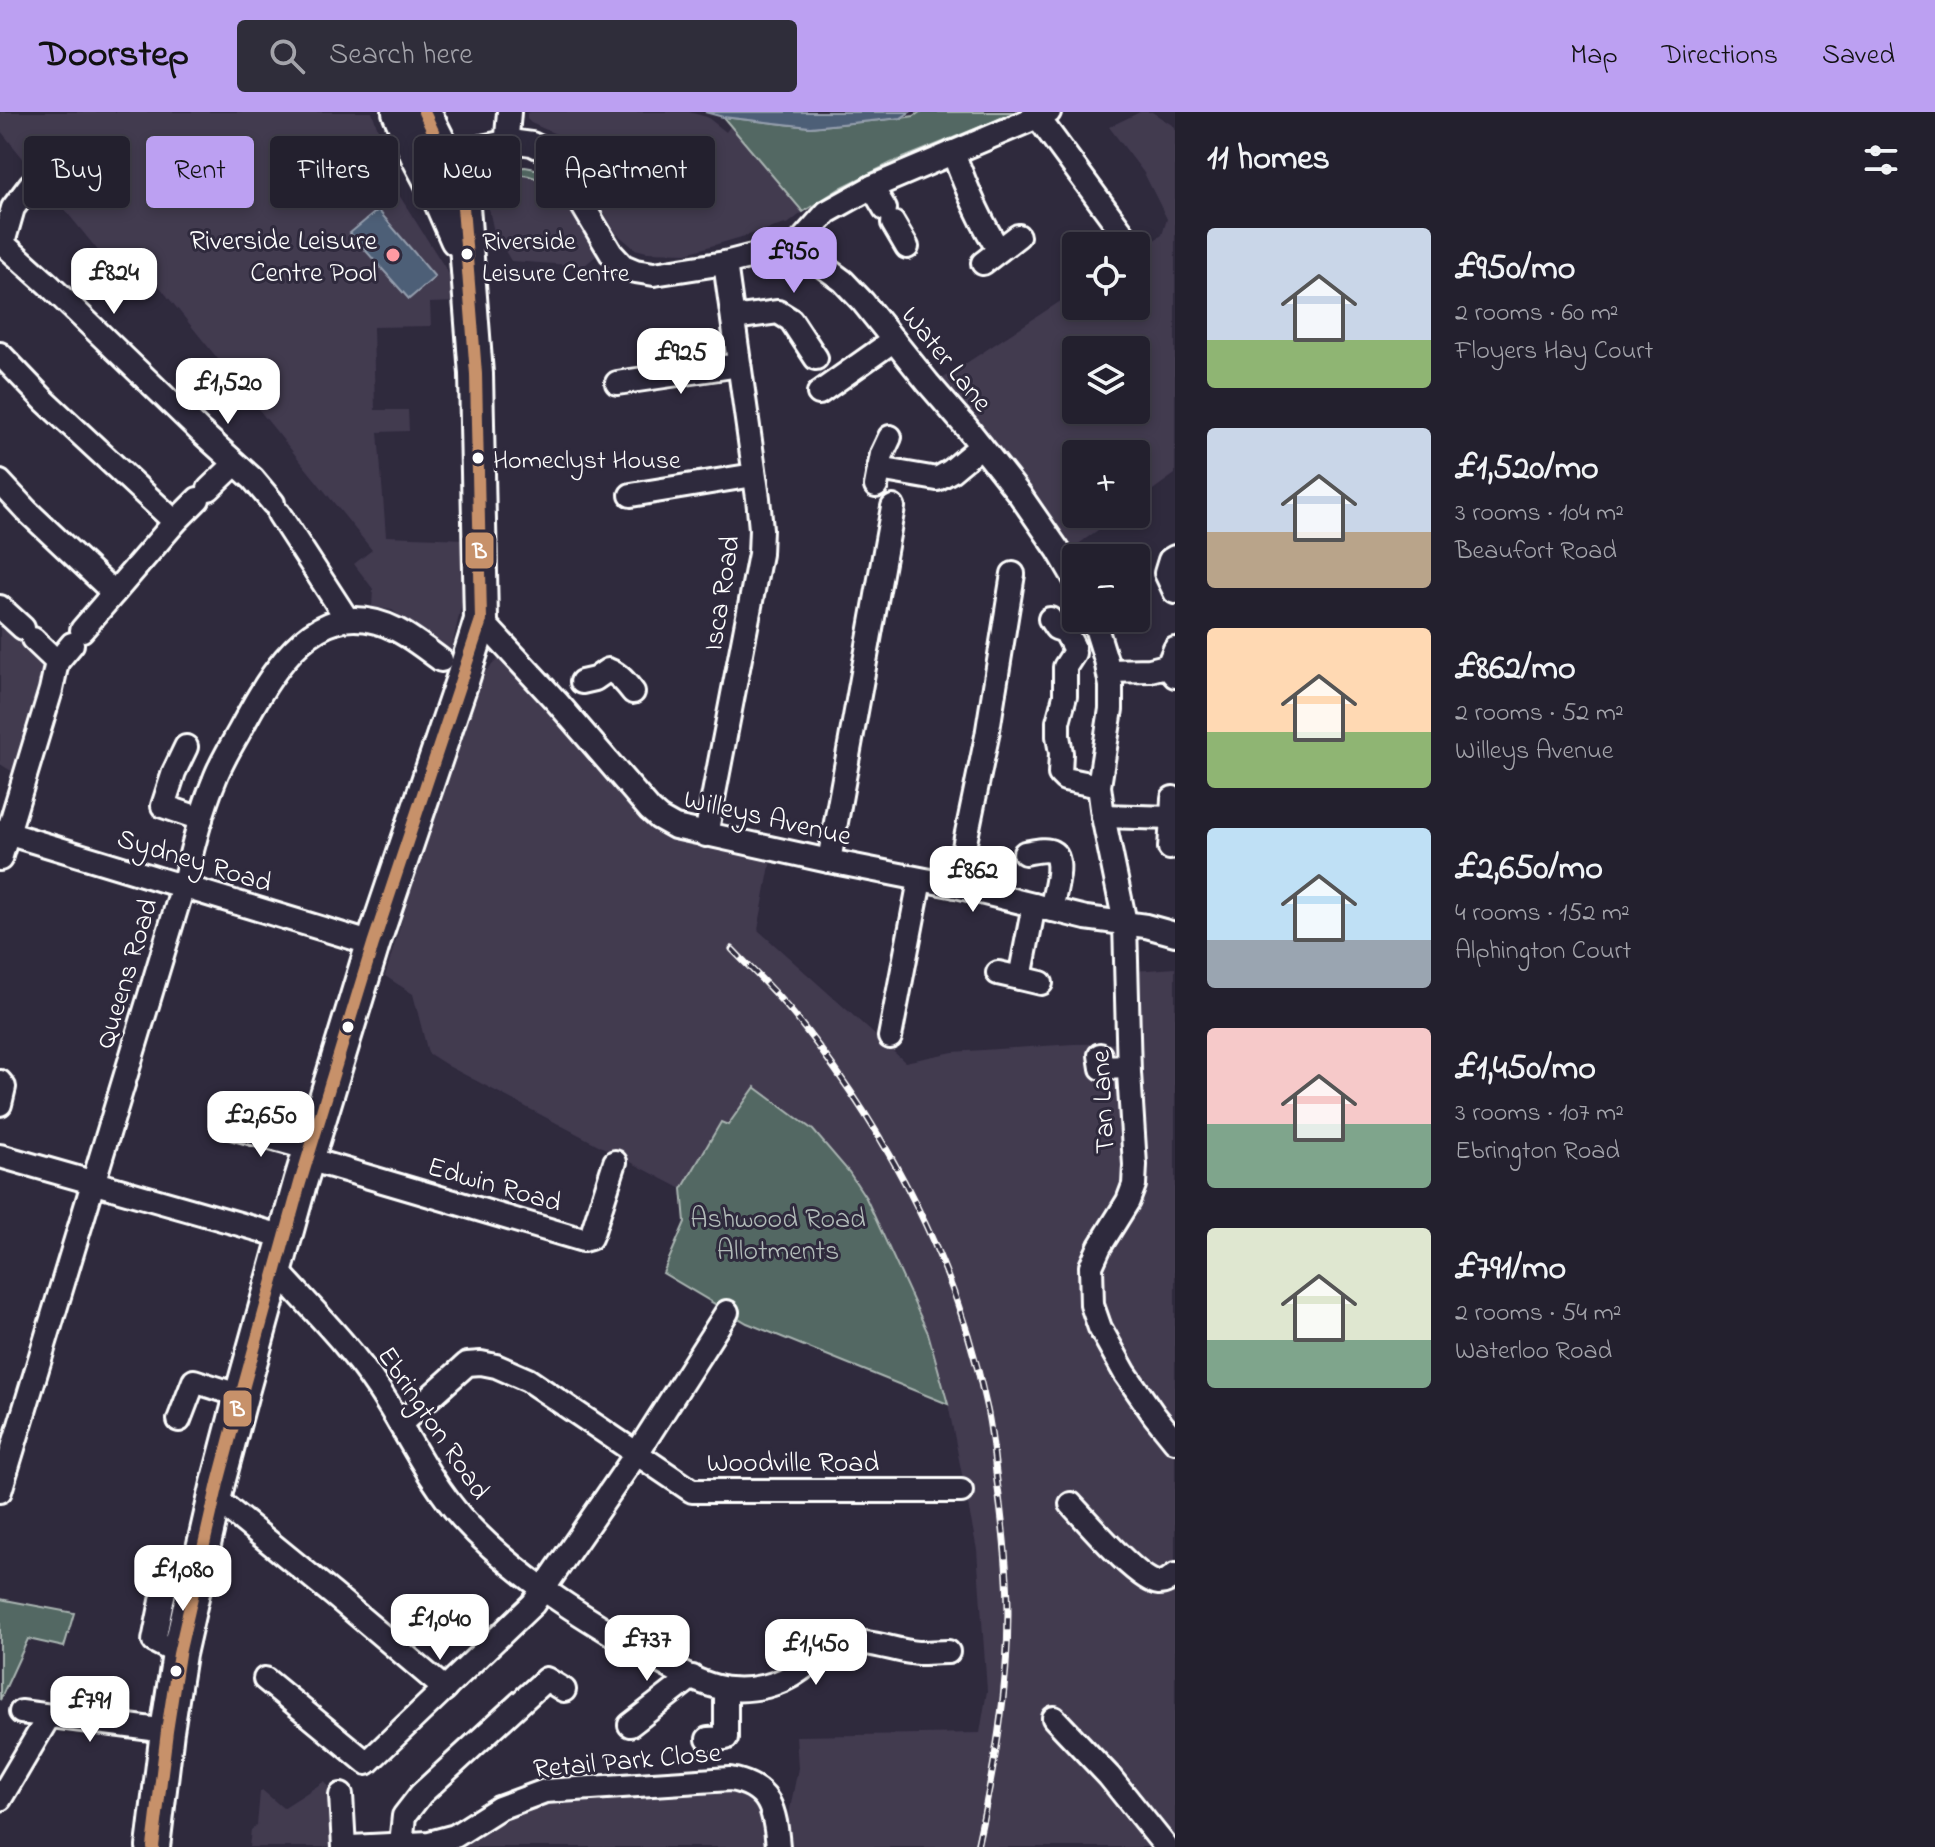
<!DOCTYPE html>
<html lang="en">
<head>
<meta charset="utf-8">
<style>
  :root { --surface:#23202e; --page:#2f2d3a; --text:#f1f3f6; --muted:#a3a3aa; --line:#403e4a; --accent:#bca0f2 }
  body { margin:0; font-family:"Indie Flower",sans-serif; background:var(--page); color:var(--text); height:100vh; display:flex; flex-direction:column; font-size:30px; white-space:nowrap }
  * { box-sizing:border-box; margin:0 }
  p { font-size:26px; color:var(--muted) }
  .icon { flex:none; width:44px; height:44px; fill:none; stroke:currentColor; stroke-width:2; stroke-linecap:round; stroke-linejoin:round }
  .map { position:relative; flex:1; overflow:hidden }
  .drawer { display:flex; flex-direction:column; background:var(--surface); width:760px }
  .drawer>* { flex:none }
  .hud { position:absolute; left:24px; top:24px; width:760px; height:72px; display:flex; gap:16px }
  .fabs { position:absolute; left:1062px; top:120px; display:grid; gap:16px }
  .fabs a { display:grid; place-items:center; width:88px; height:88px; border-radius:8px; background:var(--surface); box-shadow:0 4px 12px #0003,0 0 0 2px var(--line); font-size:40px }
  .price { position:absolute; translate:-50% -68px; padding:0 18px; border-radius:16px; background:#fff; color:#222; font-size:26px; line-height:52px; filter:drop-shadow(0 2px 4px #0008) }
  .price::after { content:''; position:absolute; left:50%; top:48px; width:24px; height:18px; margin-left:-12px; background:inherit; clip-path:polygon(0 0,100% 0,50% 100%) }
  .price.on { background:var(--accent); color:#111 }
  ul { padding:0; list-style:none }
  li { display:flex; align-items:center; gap:24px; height:200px; padding:0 32px }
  li span { display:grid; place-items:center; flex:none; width:224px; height:160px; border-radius:8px; color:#555 }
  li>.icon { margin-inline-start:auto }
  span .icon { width:96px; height:96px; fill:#fffc; stroke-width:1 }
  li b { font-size:34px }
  h2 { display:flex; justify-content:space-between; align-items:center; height:96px; padding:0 32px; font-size:34px }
  .tag { padding:0 28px; border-radius:8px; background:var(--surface); box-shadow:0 4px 12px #0003,0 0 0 2px var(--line); font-size:28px; line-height:72px }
  .tag.on { background:var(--accent); color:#111 }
  header { display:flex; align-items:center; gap:48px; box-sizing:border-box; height:112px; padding:0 40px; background:var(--accent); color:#111 }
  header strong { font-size:38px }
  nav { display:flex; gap:44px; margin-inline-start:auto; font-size:28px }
  .search { width:560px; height:72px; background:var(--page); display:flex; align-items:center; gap:20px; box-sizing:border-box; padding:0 28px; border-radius:8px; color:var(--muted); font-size:30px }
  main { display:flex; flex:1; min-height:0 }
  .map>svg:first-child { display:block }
  .built { fill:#423a50; fill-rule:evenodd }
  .green { fill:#536863; stroke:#a9b4b1; stroke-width:2 }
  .water { fill:#4d5e77; stroke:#949ead; stroke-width:2 }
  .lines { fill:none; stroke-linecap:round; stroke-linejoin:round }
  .minor-casing { stroke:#fff; stroke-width:28 }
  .highway-casing { stroke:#fff; stroke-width:38 }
  .minor { stroke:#2f2a3d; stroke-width:22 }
  .highway { stroke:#2f2a3d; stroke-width:32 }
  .rail-casing { stroke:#fff; stroke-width:7 }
  .rail { stroke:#2f2a3d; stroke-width:4; stroke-dasharray:12; stroke-linecap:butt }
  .bus-1-casing { stroke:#2f2a3d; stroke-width:18 }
  .bus-1 { stroke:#c7916a; stroke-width:12 }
  .bus-dot { fill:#fff; stroke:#2f2a3d; stroke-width:3 }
  .poi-dot { fill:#ff9aa2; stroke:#2f2a3d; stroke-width:3 }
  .labels { text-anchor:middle; stroke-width:6; stroke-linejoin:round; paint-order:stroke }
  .bus-label { font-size:26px; fill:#fff; stroke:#2f2a3d; text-anchor:start }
  .poi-label { font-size:28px; fill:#fff; stroke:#2f2a3d; text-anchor:end }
  .street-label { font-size:28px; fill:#fff; stroke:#2f2a3d }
  .park-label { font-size:28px; fill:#b2bbb9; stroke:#2f2a3d }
  .line-badge { stroke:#2f2a3d; stroke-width:3 }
  .badge-label { font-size:22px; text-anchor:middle; font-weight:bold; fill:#fff }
</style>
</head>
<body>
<header>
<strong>Doorstep</strong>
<div class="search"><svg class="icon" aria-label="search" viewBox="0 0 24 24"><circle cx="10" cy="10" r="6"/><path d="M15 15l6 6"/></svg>Search here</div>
<nav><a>Map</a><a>Directions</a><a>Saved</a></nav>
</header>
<main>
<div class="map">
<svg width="1175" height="1735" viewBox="0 0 1175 1735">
  <rect width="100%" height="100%" fill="#2f2a3d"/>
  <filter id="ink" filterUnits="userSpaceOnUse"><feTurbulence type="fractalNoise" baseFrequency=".0125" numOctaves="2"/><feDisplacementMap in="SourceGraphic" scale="16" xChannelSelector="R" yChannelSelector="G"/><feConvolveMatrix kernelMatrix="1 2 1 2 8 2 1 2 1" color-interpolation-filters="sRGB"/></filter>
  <g filter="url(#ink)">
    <!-- built -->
    <g class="built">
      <polygon points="0,0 372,0 399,77 399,83 449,162 456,190 430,191 431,214 373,215 375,298 408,298 409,319 378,320 386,424 466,427 462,490 450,544 392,498 372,495 373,477 354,452 372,438 134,143 113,157 0,18"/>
      <polygon points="531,0 689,0 707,5 726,20 731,13 803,100 789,111 687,141 647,140 635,137 616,121 558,23 531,11 527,7 527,1"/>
      <path d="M1140 0H1152L1175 15V362L1136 390V342H1076V402H1120L1055 449 946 299 959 290 942 267 1076 179V194H1136V140L1162 123 1167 107 1144 61 1109 15ZM1076 238H1136V298H1076Z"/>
      <polygon points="505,62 521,62 538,65 555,76 597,143 584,154 511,149 494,120 483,70"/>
      <polygon points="0,506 48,551 13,660 0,652"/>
      <polygon points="503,542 658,722 771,748 758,818 905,950 953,940 1073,932 1135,931 1134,859 1175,856 1175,1735 787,1735 786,1717 798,1656 796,1624 980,1621 987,1579 977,1438 948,1292 928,1221 866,1086 849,1059 813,1018 756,976 728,1014 721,1010 682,1077 450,955 428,941 413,882 385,864 474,571"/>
      <polygon points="325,1669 334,1687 334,1735 249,1735 251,1718 257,1713 260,1680 262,1678 283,1696"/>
      <polygon points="738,1673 759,1687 775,1735 406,1735 507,1703 561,1681"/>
    </g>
    <!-- green -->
    <g class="green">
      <polygon points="920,0 1017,0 891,51 842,75 803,100 723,5 810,15 901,6 914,4"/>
      <path d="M525 55C540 57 550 62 555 76 529 59 512 59 483 70 491 54 510 56 525 55Z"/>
      <polygon points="755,975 813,1018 849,1060 866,1086 928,1221 948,1292 747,1211 663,1161 685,1110 682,1077 721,1010 728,1013"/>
      <polygon points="0,1487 74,1501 64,1535 28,1527 0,1588"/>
    </g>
    <!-- water -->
    <g class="water">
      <polygon points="705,0 910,0 901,6 810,15 723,5"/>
      <polygon points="378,98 435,165 409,187 350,121"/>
    </g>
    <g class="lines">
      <defs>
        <g id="minor">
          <polyline points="1037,4 1131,132"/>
          <polyline points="507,24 509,0"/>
          <polyline points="443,38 459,40 510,29 532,32 546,39 583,94 611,141 623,154 635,159 654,162 725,151 764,141 794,137 820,152 843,169 863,190 928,271 967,316 1020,383 1058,438 1076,469"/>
          <path d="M953 40C965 73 979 108 999 138"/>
          <polyline points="872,75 885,97"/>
          <polyline points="893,111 907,135"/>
          <polyline points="0,129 49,173 201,320 253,367 273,391"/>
          <polyline points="3,131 13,96 31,72"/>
          <polyline points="794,137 827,100 872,75 1049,0"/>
          <polyline points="983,151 1018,124"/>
          <polyline points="733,206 778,200 791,208 816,246"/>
          <polyline points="0,242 45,289 175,410"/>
          <polyline points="617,271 739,253"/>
          <polyline points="819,281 894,228"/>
          <polyline points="879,357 937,367 951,359 981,334"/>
          <polyline points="0,370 27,399 114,481"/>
          <polyline points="876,374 882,342 890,325"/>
          <polyline points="209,377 235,352"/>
          <polyline points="631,383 754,363"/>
          <polyline points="279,402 347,507"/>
          <polyline points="1175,445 1170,448 1166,461 1175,480"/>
          <polyline points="0,495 23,516"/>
          <polyline points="1093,506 1106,548 1111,574 1111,597 1099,674 1103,704 1125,811 1129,961 1135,1053 1134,1073 1128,1089 1100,1134 1091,1154 1092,1193 1100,1216 1125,1261 1154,1303 1175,1329"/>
          <polyline points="1050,507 1056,516 1065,519 1073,534 1074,541 1065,555 1065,584 1058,610 1058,624 1061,641 1060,662 1065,667 1099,674"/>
          <polyline points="481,508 557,590 650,698 659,706 675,715 829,749 956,774 1086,806 1146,814 1175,822"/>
          <polyline points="82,518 175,410 198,387"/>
          <polyline points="33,527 57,550"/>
          <polyline points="1166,554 1170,549 1175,537"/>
          <polyline points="1109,559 1150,558 1166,554 1175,564"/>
          <path d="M582 570 595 567 608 558C619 562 626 571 633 580"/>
          <polyline points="186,635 174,660 163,694 201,707"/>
          <polyline points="1103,704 1172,706 1173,686"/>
          <polyline points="0,719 373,832"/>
          <polyline points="706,723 760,442 761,417 758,386 725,151"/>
          <polyline points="1170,736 1172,706"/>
          <path d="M1025 741C1032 740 1045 736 1052 740 1066 747 1053 785 1051 798"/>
          <polyline points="0,747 51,578 57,550 72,532"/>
          <polyline points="829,749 893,395"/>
          <polyline points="956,774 987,624 1013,462"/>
          <polyline points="998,861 1020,866 1034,793"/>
          <polyline points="1020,866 1041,871"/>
          <polyline points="890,925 920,768"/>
          <polyline points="1100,943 1102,956 1128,955"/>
          <polyline points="0,970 4,975 0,992"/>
          <polyline points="224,1013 310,1037"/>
          <polyline points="0,1044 285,1125"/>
          <polyline points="308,1047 583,1128 590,1126 593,1119 615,1050"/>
          <path d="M277 1158C312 1197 350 1234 379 1278 407 1320 428 1368 462 1406 509 1458 570 1497 631 1533 657 1548 700 1575 730 1577 754 1579 780 1573 799 1559 813 1549 824 1538 840 1533 866 1525 892 1539 918 1541 928 1541 938 1540 948 1540"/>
          <polyline points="179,1308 194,1269 241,1284"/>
          <polyline points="400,1312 467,1252 481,1251 496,1254 528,1268 692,1379 961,1379"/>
          <path d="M0 1379 183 774C192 739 200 703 214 669 220 652 230 636 239 620 262 577 299 507 355 507 390 507 415 529 441 548"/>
          <polyline points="214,1387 220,1390 334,1483 445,1577"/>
          <path d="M1071 1392C1087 1409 1138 1469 1159 1471 1166 1471 1170 1467 1175 1463"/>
          <polyline points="179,1542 154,1529 168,1459 172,1457 197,1461"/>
          <polyline points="265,1567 367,1651 533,1492 637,1341 727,1200"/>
          <polyline points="21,1600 167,1619"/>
          <polyline points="1054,1606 1109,1664 1166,1735"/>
          <polyline points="630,1613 692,1565"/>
          <polyline points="708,1627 726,1626 726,1577"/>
          <polyline points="341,1683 344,1735"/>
          <polyline points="0,1687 49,1604"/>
          <polyline points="401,1732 404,1704 421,1682 546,1567 564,1578"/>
          <path d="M351 1735 429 1731 455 1724 499 1696 545 1679 730 1667C771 1674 775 1699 778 1735"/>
        </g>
        <g id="highway">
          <polyline points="399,0 418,45 437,81 457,127"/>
          <polyline points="153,1735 167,1619 179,1542 218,1371 241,1284 300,1071 373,832 463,566 481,508 476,262 462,82 443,38 424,0"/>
        </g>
      </defs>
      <!-- minor casing -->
      <use href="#minor" class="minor-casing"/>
      <!-- highway casing -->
      <use href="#highway" class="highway-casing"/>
      <!-- minor -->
      <use href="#minor" class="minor"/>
      <!-- highway -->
      <use href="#highway" class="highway"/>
      <defs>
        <path id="rail" d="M732 837C756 862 782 886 802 913 891 1026 958 1156 987 1297 992 1320 994 1345 997 1369 1003 1413 1008 1456 1008 1501 1008 1581 994 1658 977 1735"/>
      </defs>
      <!-- rail casing -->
      <use href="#rail" class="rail-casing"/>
      <!-- rail -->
      <use href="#rail" class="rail"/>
      <defs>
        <polyline id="bus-1" points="153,1735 167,1619 179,1542 218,1371 241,1284 300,1071 373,832 481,508 476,262 462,82 424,0"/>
      </defs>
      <!-- bus-1 casing -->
      <use href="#bus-1" class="bus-1-casing"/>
      <!-- bus-1 -->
      <use href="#bus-1" class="bus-1"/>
    </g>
  </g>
  <!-- markers -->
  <g class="bus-dot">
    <circle cx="467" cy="142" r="7"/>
    <circle cx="478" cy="346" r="7"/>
    <circle cx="348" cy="915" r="7"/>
    <circle cx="176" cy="1559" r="7"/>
  </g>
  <circle class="poi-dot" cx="393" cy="143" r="8"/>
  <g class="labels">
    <!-- bus labels -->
    <g class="bus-label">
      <text x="482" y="137">Riverside<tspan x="482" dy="32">Leisure Centre</tspan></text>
      <text x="493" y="356">Homeclyst House</text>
    </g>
    <!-- poi labels -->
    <g class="poi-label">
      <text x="377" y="137">Riverside Leisure<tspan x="377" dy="32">Centre Pool</tspan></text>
    </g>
    <!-- street labels -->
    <g class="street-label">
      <text transform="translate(948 246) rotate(51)" y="10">Water Lane</text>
      <text transform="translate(720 481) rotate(-81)" y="10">Isca Road</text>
      <text transform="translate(768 704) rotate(13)" y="10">Willeys Avenue</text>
      <text transform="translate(195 747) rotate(17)" y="10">Sydney Road</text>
      <text transform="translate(125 861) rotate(-73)" y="10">Queens Road</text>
      <text transform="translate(1101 990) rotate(-93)" y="10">Tan Lane</text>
      <text transform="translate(495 1071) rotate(16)" y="10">Edwin Road</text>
      <text transform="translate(435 1310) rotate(56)" y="10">Ebrington Road</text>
      <text x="793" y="1359">Woodville Road</text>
      <text transform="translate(627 1647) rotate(-5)" y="10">Retail Park Close</text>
    </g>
    <!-- park labels -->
    <g class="park-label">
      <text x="778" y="1115">Ashwood Road<tspan x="778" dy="32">Allotments</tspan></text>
    </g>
  </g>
  <g class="line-badge">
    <rect x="464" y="419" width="31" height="39" rx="8" fill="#c7916a"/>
    <rect x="222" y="1277" width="31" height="39" rx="8" fill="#c7916a"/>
  </g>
  <g class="badge-label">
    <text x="480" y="446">B</text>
    <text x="238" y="1304">B</text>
  </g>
</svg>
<div class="fabs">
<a><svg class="icon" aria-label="locate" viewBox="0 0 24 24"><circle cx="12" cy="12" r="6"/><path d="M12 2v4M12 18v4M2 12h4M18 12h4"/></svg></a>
<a><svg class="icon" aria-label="layers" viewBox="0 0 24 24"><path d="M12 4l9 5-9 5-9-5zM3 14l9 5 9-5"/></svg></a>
<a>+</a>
<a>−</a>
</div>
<b class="price on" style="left:794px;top:183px">£950</b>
<b class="price" style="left:114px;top:204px">£824</b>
<b class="price" style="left:681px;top:284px">£925</b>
<b class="price" style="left:228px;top:314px">£1,520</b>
<b class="price" style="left:973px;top:802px">£862</b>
<b class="price" style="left:261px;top:1047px">£2,650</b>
<b class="price" style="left:183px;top:1501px">£1,080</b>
<b class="price" style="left:440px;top:1550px">£1,040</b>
<b class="price" style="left:647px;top:1571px">£737</b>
<b class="price" style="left:816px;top:1575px">£1,450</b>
<b class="price" style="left:90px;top:1632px">£791</b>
<div class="hud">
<a class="tag">Buy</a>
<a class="tag on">Rent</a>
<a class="tag">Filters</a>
<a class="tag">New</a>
<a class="tag">Apartment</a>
</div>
</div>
<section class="drawer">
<h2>11 homes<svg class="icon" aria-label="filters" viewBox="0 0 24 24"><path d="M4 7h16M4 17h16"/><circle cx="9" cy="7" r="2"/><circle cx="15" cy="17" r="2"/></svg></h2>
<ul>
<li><span style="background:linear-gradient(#c9d6e8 70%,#8fb573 0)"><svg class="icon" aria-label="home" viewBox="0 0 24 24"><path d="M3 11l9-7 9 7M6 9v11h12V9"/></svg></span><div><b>£950/mo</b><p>2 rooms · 60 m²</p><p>Floyers Hay Court</p></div></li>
<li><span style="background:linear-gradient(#c9d6e8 65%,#b9a48a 0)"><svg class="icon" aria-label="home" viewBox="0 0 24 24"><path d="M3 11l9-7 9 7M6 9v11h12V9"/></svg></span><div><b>£1,520/mo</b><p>3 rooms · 104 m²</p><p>Beaufort Road</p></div></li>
<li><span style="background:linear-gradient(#ffd9b3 65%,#8fb573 0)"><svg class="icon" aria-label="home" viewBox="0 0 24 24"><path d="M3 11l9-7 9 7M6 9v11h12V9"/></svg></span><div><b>£862/mo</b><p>2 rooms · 52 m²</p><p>Willeys Avenue</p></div></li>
<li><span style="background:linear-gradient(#bfe0f5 70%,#9aa5b1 0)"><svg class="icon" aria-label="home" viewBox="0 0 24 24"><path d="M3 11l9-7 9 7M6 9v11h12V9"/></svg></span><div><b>£2,650/mo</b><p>4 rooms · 152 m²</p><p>Alphington Court</p></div></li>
<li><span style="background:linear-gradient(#f6c9c9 60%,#7fa58c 0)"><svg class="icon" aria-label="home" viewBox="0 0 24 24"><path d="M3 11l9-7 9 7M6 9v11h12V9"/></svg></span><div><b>£1,450/mo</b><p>3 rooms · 107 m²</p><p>Ebrington Road</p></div></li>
<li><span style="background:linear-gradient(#dfe7d0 70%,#7fa58c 0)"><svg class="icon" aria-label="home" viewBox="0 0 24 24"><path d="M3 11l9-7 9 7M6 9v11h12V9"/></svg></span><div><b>£791/mo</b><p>2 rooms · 54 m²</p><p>Waterloo Road</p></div></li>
</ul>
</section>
</main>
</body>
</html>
